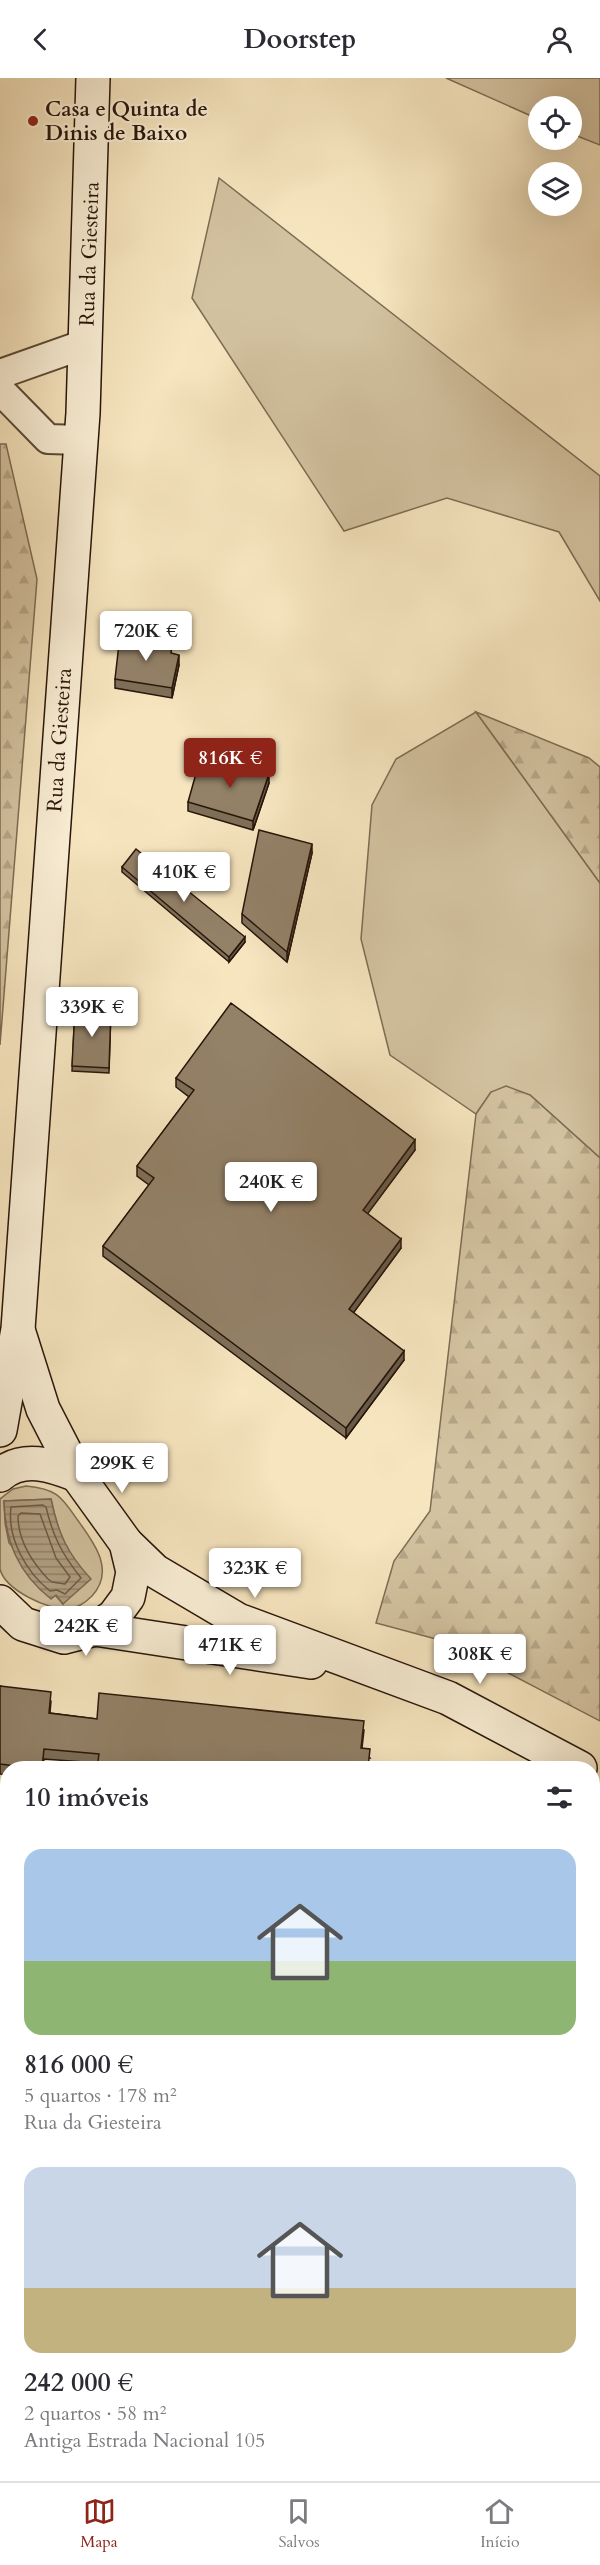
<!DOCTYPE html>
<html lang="pt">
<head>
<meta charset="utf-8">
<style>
  :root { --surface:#fff; --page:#f7f7f7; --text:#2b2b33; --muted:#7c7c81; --line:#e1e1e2; --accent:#8f2418 }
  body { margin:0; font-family:Cardo,serif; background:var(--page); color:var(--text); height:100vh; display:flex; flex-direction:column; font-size:22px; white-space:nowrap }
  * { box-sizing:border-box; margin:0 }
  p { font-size:20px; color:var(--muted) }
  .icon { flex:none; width:33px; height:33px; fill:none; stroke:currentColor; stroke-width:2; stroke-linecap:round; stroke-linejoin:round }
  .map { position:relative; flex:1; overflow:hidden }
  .drawer { position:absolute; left:0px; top:1683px; width:600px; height:720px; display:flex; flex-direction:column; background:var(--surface); border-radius:24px 24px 0 0; box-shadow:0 6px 24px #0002 }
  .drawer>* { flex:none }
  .tools { position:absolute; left:528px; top:18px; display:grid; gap:12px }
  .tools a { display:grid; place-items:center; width:54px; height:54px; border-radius:50%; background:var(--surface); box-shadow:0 6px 24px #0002; font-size:30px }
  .price { position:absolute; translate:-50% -51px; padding:0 14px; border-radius:6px; background:#fff; color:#222; font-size:20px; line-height:39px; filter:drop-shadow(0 2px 3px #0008) }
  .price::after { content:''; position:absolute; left:50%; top:36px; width:18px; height:14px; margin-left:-9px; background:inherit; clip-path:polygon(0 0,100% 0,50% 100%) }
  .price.current { background:var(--accent); color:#fff }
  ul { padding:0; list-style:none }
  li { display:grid; align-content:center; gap:12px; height:318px; padding:0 24px }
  li span { display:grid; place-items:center; height:186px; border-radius:18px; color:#555 }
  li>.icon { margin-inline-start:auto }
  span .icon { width:108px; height:108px; fill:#fffc; stroke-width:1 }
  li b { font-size:26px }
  h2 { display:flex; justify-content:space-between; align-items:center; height:72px; padding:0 24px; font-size:26px }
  header { display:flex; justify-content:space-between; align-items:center; height:78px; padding:0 24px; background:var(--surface); font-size:27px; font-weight:800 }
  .tabs { display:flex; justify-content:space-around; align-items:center; height:84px; border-top:2px solid var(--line); background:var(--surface); font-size:16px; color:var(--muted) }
  .tabs a { display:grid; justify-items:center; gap:3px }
  .tabs .current { color:var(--accent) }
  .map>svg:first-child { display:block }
  .green { fill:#d3c2a0; stroke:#7e6c54; stroke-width:1.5; fill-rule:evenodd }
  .forest { fill:url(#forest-firs); stroke:#7e6c54; stroke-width:1.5 }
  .water { fill:url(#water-rules); stroke:#7a6751; stroke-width:1.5 }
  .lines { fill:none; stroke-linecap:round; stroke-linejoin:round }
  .shore { stroke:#6c5a45; stroke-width:1.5 }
  .minor-casing { stroke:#5c4936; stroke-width:32 }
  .tertiary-casing { stroke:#5c4936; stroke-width:36 }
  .secondary-casing { stroke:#281509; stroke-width:36 }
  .minor { stroke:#f9eed5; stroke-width:28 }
  .tertiary { stroke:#f9eed5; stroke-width:33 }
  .secondary { stroke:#f9eed5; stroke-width:33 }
  .wall { fill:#7e6f59; stroke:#281509; stroke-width:1.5 }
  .shaded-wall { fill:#675a49; stroke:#281509; stroke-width:1.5 }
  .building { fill:#938168; stroke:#281509; stroke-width:1.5 }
  .poi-dot { fill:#8f2418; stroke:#f9eed5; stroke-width:2 }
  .labels { text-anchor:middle; stroke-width:4.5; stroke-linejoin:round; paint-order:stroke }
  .poi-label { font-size:21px; font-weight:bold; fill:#281509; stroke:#f9eed5; text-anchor:start }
  .street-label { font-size:21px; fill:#281509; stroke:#f9eed5 }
</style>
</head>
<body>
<header><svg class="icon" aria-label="back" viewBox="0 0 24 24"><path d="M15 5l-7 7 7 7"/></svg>Doorstep<svg class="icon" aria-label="person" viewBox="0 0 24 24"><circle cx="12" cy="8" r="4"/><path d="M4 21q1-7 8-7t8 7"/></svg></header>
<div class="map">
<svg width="600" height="2403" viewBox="0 0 600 2403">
  <defs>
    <pattern id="forest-firs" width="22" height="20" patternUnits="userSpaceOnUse" patternTransform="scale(1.5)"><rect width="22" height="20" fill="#d3c2a0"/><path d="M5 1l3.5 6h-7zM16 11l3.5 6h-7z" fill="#b5a688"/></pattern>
    <pattern id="water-rules" width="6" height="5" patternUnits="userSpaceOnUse" patternTransform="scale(1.5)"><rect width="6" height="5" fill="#b09e81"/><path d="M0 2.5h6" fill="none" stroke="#8f8068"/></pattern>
  </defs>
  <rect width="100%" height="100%" fill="#f6e5bf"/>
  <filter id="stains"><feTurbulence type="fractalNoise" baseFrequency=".00333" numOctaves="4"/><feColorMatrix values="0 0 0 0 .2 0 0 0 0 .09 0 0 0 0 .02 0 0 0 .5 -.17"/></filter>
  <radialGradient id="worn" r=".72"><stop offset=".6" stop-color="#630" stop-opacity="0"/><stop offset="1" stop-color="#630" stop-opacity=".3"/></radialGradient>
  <!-- green -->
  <g class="green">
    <polygon points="446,0 600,0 600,67 572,56 572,28 538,28 538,41"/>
    <polygon points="219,100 600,398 600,523 559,454 447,420 344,453 192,220"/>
    <polygon points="476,634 600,805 600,1080 530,1017 491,1014 476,1036 390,977 361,861 372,727 396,681"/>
    <path d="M26 1408C59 1411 62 1420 79 1444 95 1466 115 1493 92 1518 85 1525 78 1530 68 1531 48 1532 5 1512 0 1491 0 1474 0 1440 0 1421L13 1411ZM51 1421C56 1446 63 1467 78 1487L63 1526 9 1465 5 1445 4 1423Z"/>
    <polygon points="0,2262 7,2263 8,2396 25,2396 24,2403 0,2403"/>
  </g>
  <!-- forest -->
  <g class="forest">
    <polygon points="0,366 6,366 37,501 0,967"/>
    <polygon points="476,634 589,680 600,689 600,805"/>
    <polygon points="506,1008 530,1017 600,1080 600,1643 451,1565 376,1545 394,1483 430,1433 476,1036 491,1014"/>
    <polygon points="592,1827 600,1842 600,2182 592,2181"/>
  </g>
  <!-- water -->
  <path class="water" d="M51 1421C58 1455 67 1475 91 1501L63 1526 56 1517 51 1521C18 1495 5 1463 4 1423Z"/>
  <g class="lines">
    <!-- shore -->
    <g class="shore">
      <path d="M43 1427 46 1429C53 1459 62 1476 81 1500L65 1516 57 1512 50 1513C26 1494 7 1460 11 1429Z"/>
      <path d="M21 1435 40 1436 56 1480 70 1499 65 1506 52 1504 48 1501C32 1484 18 1462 18 1438Z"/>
    </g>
    <defs>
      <g id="minor">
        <polyline points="0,296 85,266"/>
        <polyline points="0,312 48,361 81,362"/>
        <polyline points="592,1794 600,1809"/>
      </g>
      <g id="tertiary">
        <polyline points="0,1980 8,1981"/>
        <polyline points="503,2403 504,2396"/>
      </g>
      <g id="secondary">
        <polyline points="0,1352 18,1251 83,335 93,0"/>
        <path d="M0 1397C23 1377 52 1387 77 1397"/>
        <polyline points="126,1465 155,1493 238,1542 448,1620 580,1690"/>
        <polyline points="0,1524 23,1546 64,1559 95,1551 114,1538 128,1519 133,1494 126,1465 77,1397 43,1331 19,1255"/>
        <polyline points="95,1551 311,1584"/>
      </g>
    </defs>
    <!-- minor casing -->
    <use href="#minor" class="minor-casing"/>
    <!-- tertiary casing -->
    <use href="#tertiary" class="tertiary-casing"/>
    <!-- secondary casing -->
    <use href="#secondary" class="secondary-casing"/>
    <!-- minor -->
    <use href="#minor" class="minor"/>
    <!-- tertiary -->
    <use href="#tertiary" class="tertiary"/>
    <!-- secondary -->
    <use href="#secondary" class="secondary"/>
  </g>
  <!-- wall -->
  <g class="wall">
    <polygon points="172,576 179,587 172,620 115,610 115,601"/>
    <polygon points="216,696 269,705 253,752 188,733 188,724"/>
    <polygon points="312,775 287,884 242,845 242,836"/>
    <polygon points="122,789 245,864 229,884 122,794"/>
    <polygon points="75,930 111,932 109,995 72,993"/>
    <polygon points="176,1000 415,1072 367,1136 401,1170 353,1235 404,1282 346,1360 103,1178 103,1168 149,1107 137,1098 137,1088 189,1019 176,1009"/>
    <polygon points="0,1608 51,1623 50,1635 97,1641 364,1652 362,1670 370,1680 98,1685 44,1681 43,1690 8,1690 8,1697 0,1696"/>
    <polygon points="8,1825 8,1907 0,1906 0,1843"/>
    <polygon points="0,2036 8,2037 8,2133 0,2132"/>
    <polygon points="592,2210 600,2210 600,2397 587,2396 592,2396"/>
  </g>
  <!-- shaded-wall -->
  <g class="shaded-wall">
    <polygon points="179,577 179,587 172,620 172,610"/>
    <polygon points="269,696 269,705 253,752 253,743"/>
    <polygon points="312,766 312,775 287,884 287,874"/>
    <polygon points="245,859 245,864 229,884 229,879"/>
    <polygon points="415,1062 415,1072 363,1142 363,1132"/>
    <polygon points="401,1161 401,1170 349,1241 349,1231"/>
    <polygon points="404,1273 404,1282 346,1360 346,1350"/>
  </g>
  <!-- building -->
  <g class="building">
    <polygon points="120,557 172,568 171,575 179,577 172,610 115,601"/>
    <polygon points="221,678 269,696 253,743 188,724 197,692 216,696"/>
    <polygon points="259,752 312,766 287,874 242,836"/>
    <polygon points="136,771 245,859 229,879 122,789"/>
    <polygon points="231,925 415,1062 363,1132 401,1161 349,1231 404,1273 346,1350 103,1168 154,1100 137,1088 194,1012 176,1000"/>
    <polygon points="75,930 111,932 109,990 72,988"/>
    <polygon points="0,1608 51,1614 49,1635 97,1641 99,1615 364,1643 361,1670 370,1671 368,1690 97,1690 99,1676 44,1671 42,1690 15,1690 15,1688 0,1686"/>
    <polygon points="2,1824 8,1825 8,1897 0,1897 0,1843"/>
    <polygon points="0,2036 8,2037 8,2114 0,2114"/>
    <polygon points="592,2210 600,2210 600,2383 592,2382"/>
    <rect x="29" y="2396" width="424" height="7"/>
  </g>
  <!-- markers -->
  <circle class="poi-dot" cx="33" cy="43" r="6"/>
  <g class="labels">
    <!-- poi labels -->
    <g class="poi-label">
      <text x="45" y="38">Casa e Quinta de<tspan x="45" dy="24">Dinis de Baixo</tspan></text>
    </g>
    <!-- street labels -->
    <g class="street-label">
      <text transform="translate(89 176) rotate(-88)" y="7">Rua da Giesteira</text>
      <text transform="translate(59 662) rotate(-86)" y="7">Rua da Giesteira</text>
    </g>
  </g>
  <rect width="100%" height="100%" filter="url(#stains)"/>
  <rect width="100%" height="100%" fill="url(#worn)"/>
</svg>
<div class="tools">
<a><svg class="icon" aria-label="locate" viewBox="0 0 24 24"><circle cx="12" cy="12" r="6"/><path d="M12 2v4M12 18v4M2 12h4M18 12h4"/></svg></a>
<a><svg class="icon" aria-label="layers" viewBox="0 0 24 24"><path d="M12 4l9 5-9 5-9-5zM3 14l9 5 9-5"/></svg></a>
</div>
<b class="price" style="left:146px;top:584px">720K €</b>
<b class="price current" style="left:230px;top:711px">816K €</b>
<b class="price" style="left:184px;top:825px">410K €</b>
<b class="price" style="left:92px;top:960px">339K €</b>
<b class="price" style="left:271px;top:1135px">240K €</b>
<b class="price" style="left:122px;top:1416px">299K €</b>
<b class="price" style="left:255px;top:1521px">323K €</b>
<b class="price" style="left:86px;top:1579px">242K €</b>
<b class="price" style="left:230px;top:1598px">471K €</b>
<b class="price" style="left:480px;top:1607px">308K €</b>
<section class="drawer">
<h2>10 imóveis<svg class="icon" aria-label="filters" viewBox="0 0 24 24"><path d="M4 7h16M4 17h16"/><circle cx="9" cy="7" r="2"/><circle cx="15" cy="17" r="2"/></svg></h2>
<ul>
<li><span style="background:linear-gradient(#a9c7e8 60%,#8fb573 0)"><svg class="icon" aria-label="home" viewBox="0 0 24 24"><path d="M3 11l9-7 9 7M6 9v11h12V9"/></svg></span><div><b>816 000 €</b><p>5 quartos · 178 m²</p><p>Rua da Giesteira</p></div></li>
<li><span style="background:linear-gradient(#c9d6e8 65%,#c2b280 0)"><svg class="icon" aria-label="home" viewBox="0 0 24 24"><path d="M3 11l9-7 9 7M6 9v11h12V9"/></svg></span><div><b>242 000 €</b><p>2 quartos · 58 m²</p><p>Antiga Estrada Nacional 105</p></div></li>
</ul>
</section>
</div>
<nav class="tabs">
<a class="current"><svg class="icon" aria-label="map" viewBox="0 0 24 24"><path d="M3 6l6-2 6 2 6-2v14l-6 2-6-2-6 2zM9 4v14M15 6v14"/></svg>Mapa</a>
<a><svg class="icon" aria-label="saved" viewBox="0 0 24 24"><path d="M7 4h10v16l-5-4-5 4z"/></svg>Salvos</a>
<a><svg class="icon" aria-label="home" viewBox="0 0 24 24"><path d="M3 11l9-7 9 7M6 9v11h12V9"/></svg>Início</a>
</nav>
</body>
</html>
